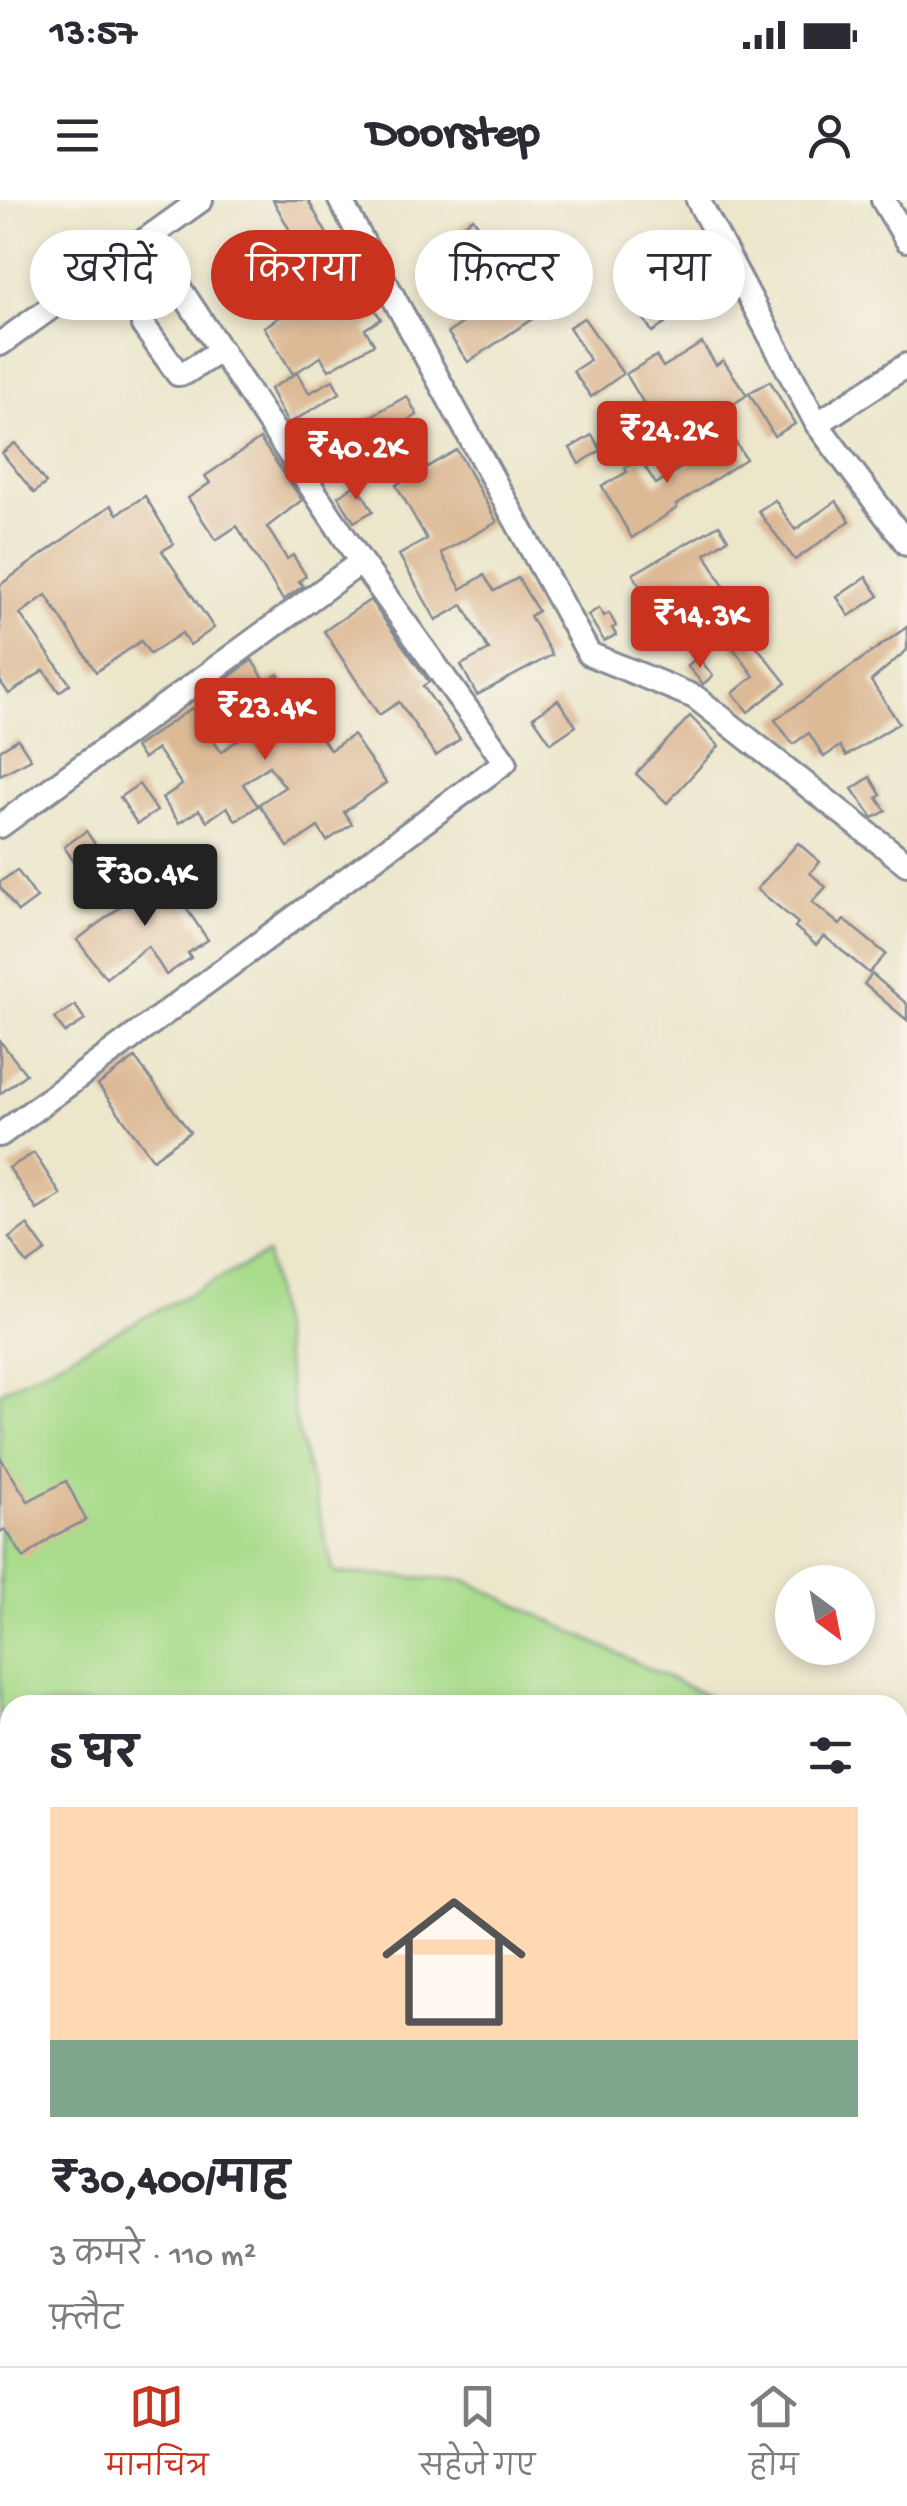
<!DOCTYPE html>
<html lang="hi">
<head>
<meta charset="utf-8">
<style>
  :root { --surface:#fff; --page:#f2f2f3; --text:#2b2b33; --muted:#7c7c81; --line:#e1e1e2; --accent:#c8321e }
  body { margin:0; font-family:"Gochi Hand","Playpen Sans Deva",sans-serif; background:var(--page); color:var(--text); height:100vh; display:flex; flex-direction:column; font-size:38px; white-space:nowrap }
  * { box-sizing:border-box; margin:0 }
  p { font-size:32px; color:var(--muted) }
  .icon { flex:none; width:55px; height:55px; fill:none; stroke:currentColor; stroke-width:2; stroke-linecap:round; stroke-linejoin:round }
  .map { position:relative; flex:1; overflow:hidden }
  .sheet { position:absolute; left:0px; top:1495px; width:908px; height:672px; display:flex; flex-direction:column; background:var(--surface); border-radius:30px 30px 0 0; box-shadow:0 5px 15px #0003 }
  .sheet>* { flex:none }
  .hud { position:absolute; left:30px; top:30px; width:848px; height:90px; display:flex; gap:20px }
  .needle { width:65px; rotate:148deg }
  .fabs { position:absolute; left:775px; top:1365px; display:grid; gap:20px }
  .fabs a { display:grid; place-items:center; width:100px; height:100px; border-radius:50%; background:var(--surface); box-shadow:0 5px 15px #0003; font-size:50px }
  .price { position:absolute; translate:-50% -85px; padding:0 22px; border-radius:10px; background:var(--accent); color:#fff; font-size:32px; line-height:65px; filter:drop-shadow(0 2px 5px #0008) }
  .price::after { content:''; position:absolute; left:50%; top:60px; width:30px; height:22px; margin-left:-15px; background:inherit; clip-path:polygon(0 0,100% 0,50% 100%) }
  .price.on { background:#222; color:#fff }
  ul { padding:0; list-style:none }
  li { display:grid; align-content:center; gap:20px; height:530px; padding:0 50px }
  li+li { border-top:2px solid var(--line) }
  li span { display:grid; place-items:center; height:310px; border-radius:0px; color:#555 }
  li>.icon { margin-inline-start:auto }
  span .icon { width:180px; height:180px; fill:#fffc; stroke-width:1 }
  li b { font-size:42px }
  h2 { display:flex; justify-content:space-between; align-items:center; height:120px; padding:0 50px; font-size:42px }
  .pill { padding:0 35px; border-radius:45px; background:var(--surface); box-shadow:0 5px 15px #0003; font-size:35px; line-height:90px }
  .pill.on { background:var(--accent); color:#fff }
  .status { display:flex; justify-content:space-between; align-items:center; height:70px; padding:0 50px; background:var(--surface); direction:ltr }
  .status svg { height:28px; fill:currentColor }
  header { display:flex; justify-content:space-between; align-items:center; height:130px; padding:0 50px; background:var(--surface); font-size:45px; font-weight:700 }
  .dock { display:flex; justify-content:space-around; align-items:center; height:140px; border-top:2px solid var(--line); background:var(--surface); font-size:28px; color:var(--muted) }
  .dock a { display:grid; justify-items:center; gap:5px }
  .dock .on { color:var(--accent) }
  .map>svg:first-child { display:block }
  .green { fill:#a9dc8c; stroke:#628675; stroke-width:2.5 }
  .building { fill:#ddba96 }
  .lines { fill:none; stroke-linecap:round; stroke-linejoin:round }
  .minor-casing { stroke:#848a94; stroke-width:28 }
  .minor { stroke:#fff; stroke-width:22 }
</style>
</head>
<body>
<div class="status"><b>13:57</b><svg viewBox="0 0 49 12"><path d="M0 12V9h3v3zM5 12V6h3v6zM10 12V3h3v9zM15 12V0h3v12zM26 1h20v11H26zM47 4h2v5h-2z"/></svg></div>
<header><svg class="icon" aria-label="menu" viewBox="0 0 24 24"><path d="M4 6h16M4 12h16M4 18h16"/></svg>Doorstep<svg class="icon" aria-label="person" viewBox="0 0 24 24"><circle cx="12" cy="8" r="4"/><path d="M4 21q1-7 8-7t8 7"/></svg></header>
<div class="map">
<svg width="907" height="2166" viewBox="0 0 907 2166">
  <rect width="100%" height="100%" fill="#f7f3e8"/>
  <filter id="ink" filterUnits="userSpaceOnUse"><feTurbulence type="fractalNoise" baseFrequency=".01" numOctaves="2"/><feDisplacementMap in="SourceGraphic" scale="20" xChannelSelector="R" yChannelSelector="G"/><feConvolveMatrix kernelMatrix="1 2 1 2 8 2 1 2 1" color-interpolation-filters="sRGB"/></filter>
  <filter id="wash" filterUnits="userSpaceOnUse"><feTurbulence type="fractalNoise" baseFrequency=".0048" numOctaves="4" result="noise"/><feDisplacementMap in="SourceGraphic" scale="40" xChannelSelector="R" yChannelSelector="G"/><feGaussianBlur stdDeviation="2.25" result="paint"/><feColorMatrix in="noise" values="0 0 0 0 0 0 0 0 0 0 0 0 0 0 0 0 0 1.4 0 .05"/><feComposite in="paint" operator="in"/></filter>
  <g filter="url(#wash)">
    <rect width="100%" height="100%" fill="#ece6cb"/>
    <!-- green -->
    <g class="green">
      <polygon points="267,1054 295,1219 334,1373 465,1380 725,1505 10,1505 10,2158 898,2158 898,2048 907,2067 907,2166 0,2166 0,1192"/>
      <polygon points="898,1588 907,1593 907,1874 898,1879"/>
    </g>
    <g id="blocks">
      <!-- building -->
      <g class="building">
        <polygon points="273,0 308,0 349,74 351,72 381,119 365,129 374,144 329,170 321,157 293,174 264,127 323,90"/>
        <polygon points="473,18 493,46 460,69 440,41"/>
        <polygon points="536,73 556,103 468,162 448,133"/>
        <polygon points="653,104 665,124 652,132 640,112"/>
        <polygon points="584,118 623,174 591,197 573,171 590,160 569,127"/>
        <polygon points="702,143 716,165 723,160 747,195 670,247 626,174 656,156 663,167"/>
        <polygon points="297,173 309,193 333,180 340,193 288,224 270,189"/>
        <polygon points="770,181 795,224 774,236 749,193"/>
        <polygon points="407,196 417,215 348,254 337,235"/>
        <polygon points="592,235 601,250 579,264 570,248"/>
        <polygon points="731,235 746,259 676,305 677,308 632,338 602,286 627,272 625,268 640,259 656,284"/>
        <polygon points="260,239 302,300 267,327 287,359 293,355 306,376 299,381 303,386 283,400 237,326 216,340 188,298 210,283 205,276"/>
        <polygon points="15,243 46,283 34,293 2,253"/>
        <polygon points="457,250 497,322 441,353 461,389 484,375 494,391 518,378 538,411 530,416 552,455 477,495 461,465 489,450 463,405 436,420 399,355 427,339 396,285"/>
        <polygon points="357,284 373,311 354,322 338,296"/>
        <polygon points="145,296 174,344 162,351 214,428 190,445 182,433 150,454 141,441 96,472 46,395 20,414 70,484 59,492 44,470 9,494 0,481 0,385 111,305 117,314"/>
        <polygon points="775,300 795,330 836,301 850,321 795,360 758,311"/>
        <polygon points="719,325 728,339 705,354 725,388 662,425 633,374"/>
        <polygon points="866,377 879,396 849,416 837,397"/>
        <polygon points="370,400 429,482 423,486 460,539 436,556 399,502 379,515 324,431"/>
        <polygon points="599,408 604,416 609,413 616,426 612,428 616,435 604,441 588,415"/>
        <polygon points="907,427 907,450 871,481 899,523 846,556 840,546 824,557 809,533 793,544 775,520"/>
        <polygon points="746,433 786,483 748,512 733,493 754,476 731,445"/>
        <polygon points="698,457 713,476 703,484 687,466"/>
        <polygon points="252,460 266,482 278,474 330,550 353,535 386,583 344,612 352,624 327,641 318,627 288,647 259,604 285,587 269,566 243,584 258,606 236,621 227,607 207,621 199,610 179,623 162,598 182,585 157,549 143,559 135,547 192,508 221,552 249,532 232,506 239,501 225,480"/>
        <polygon points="558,500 576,526 551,543 533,517"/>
        <polygon points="690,516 719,546 667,603 636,574"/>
        <polygon points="18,539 31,559 0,575 0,550"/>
        <polygon points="870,577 881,595 877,598 886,611 873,618 852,589"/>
        <polygon points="139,584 157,611 137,624 120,597"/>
        <polygon points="86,631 112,669 89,684 64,647"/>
        <polygon points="798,643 820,662 810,673 826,687 812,702 840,725 844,720 886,754 869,773 824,736 816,745 795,727 798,723 757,689"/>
        <polygon points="17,670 37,698 18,712 0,687 0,682"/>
        <polygon points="160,670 208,740 188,753 191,758 166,775 148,746 106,778 77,740 124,704 119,696"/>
        <polygon points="872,774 907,804 907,820 864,784"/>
        <polygon points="75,805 85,820 65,833 55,818"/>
        <polygon points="0,841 26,874 0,894"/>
        <polygon points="135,858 190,932 153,959 98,885"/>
        <polygon points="34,953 61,995 37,1010 9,968"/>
        <polygon points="27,1025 46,1051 27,1064 9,1038"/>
        <polygon points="0,1257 28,1301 66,1281 86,1320 52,1337 24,1358 5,1329 0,1332"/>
      </g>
    </g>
  </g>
  <g filter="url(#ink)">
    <use href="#blocks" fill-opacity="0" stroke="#848a94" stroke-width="2.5"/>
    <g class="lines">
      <defs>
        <g id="minor">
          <polyline points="340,0 589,454 695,497 907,664"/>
          <polyline points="698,0 817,224 907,344"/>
          <polyline points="883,0 907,40"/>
          <polyline points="143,125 178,174 185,173 221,150"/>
          <polyline points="0,144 201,0"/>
          <polyline points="817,224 907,165"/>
          <polyline points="0,626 361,362"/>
          <polyline points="0,935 505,562 361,362 147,39"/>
          <polyline points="898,1780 907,1775"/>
          <polyline points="898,1895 907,1913"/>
          <polyline points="898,2031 907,2049"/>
          <polyline points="0,2103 10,2119"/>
          <polyline points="34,2158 40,2166"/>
          <polyline points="185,2166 201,2158"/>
        </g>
      </defs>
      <!-- minor casing -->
      <use href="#minor" class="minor-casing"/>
      <!-- minor -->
      <use href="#minor" class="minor"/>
    </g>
  </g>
</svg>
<div class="fabs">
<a><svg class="needle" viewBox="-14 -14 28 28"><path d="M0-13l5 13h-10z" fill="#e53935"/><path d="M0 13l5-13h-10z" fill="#7c7c81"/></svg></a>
</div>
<b class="price" style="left:667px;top:286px">₹24.2K</b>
<b class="price" style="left:356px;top:303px">₹40.2K</b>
<b class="price" style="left:700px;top:471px">₹14.3K</b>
<b class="price" style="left:265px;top:563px">₹23.4K</b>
<b class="price on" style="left:145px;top:729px">₹30.4K</b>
<div class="hud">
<a class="pill">खरीदें</a>
<a class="pill on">किराया</a>
<a class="pill">फ़िल्टर</a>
<a class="pill">नया</a>
</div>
<section class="sheet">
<h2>5 घर<svg class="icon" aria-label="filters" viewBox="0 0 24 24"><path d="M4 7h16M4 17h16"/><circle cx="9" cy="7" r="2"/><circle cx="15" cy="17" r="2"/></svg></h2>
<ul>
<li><span style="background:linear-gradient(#ffd9b3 75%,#7fa58c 0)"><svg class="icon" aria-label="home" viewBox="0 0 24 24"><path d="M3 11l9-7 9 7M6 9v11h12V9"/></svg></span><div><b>₹30,400/माह</b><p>3 कमरे · 110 m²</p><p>फ़्लैट</p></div></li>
</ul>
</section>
</div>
<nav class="dock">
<a class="on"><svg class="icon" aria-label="map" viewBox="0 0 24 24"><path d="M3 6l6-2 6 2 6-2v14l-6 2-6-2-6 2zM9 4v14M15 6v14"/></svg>मानचित्र</a>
<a><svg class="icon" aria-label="saved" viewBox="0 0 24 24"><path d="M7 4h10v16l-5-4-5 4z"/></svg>सहेजे गए</a>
<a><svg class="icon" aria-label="home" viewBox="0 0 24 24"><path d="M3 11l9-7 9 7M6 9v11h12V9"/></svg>होम</a>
</nav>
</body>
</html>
